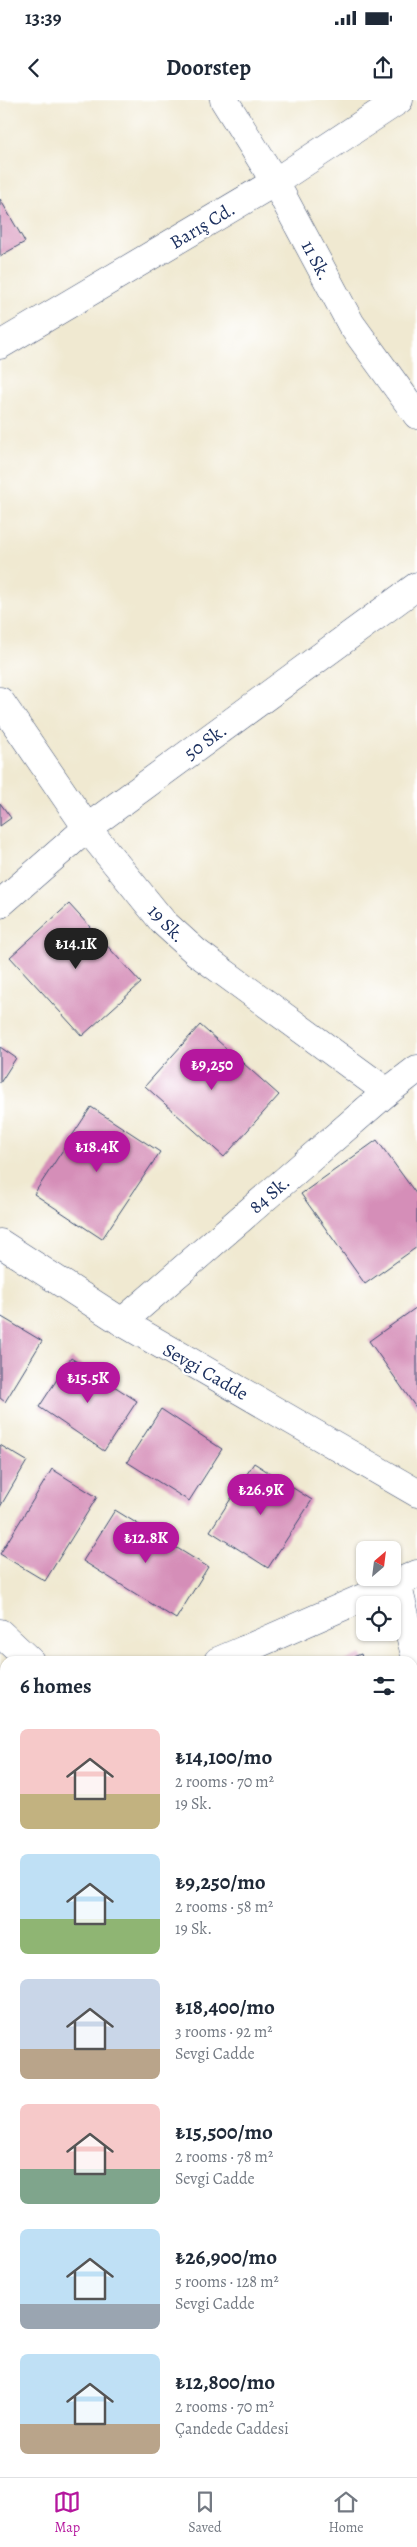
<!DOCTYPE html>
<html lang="en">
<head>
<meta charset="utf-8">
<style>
  :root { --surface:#fff; --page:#f6f6f7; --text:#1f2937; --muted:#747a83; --line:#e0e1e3; --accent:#b5179e }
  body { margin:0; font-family:Alegreya,serif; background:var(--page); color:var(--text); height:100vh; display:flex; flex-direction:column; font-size:19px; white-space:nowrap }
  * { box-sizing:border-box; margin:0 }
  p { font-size:16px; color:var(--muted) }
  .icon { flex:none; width:28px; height:28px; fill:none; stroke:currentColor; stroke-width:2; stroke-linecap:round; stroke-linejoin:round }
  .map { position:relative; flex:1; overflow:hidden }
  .drawer { position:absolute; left:0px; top:1556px; width:418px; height:821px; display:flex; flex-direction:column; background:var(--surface); border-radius:15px 15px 0 0; box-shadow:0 1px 4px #0004 }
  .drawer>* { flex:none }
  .needle { width:32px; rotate:28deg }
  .fabs { position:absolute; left:356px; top:1441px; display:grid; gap:10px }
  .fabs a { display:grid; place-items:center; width:45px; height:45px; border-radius:8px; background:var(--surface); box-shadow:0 1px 4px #0004; font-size:25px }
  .price { position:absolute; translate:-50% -42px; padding:0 11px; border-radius:18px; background:var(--accent); color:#fff; font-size:16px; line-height:32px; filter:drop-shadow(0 1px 2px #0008) }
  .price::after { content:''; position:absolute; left:50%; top:30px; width:15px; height:11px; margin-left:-8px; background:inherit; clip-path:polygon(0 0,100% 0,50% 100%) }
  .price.active { background:#222; color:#fff }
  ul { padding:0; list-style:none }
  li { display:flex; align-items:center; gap:15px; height:125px; padding:0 20px }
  li span { display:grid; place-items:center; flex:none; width:140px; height:100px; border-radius:8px; color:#555 }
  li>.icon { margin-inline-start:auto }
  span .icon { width:60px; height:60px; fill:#fffc; stroke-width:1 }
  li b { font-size:21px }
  h2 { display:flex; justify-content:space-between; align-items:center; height:60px; padding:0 20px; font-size:21px }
  .status { display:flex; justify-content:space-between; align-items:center; height:35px; padding:0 25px; background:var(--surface); direction:ltr }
  .status svg { height:14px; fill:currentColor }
  header { display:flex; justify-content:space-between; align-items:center; height:65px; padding:0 20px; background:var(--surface); font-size:22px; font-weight:700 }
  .tab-bar { display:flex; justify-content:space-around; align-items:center; height:70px; border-top:1px solid var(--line); background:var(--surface); font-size:14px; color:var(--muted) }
  .tab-bar a { display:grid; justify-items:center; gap:2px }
  .tab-bar .active { color:var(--accent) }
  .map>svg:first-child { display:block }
  .building { fill:#d58eb8 }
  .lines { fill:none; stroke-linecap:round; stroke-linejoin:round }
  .minor-casing { stroke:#3b4b6f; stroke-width:29 }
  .tertiary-casing { stroke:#3b4b6f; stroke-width:29 }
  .minor { stroke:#fff; stroke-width:28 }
  .tertiary { stroke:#fff; stroke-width:28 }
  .labels { text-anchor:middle; stroke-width:4.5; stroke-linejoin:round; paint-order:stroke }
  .street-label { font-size:19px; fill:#1b2f5e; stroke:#fff }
</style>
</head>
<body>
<div class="status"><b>13:39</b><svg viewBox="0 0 49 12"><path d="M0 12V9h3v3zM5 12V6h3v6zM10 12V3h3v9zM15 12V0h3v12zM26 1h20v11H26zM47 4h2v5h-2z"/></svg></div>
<header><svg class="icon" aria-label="back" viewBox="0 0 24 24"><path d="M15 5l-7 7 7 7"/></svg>Doorstep<svg class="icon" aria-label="share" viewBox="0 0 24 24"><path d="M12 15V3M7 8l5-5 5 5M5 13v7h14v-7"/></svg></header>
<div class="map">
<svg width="417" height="2377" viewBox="0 0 417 2377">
  <rect width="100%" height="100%" fill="#fff"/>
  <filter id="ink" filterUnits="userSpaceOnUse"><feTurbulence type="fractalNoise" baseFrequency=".02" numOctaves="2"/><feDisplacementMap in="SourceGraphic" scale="10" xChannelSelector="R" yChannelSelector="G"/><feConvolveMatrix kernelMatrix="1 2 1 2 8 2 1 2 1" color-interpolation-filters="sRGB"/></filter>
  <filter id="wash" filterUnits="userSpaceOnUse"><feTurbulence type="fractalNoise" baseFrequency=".0096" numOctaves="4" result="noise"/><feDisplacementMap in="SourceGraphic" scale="20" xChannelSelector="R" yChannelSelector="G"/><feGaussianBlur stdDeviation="1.12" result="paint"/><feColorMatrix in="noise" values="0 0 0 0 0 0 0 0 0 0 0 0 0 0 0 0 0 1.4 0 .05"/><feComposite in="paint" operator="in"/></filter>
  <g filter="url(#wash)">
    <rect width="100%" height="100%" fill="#f0e9d1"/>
    <g id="blocks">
      <!-- building -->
      <g class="building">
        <polygon points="0,99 25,142 0,156"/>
        <polygon points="0,703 11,718 0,726"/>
        <polygon points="69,804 141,883 82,936 10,857"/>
        <polygon points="200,925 279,995 224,1057 145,986"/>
        <polygon points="0,947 16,958 0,983"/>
        <polygon points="91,1007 160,1052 102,1139 34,1094"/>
        <polygon points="377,1040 417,1095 417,1147 365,1184 301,1094"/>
        <polygon points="417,1207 417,1309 369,1241"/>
        <polygon points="0,1216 42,1241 5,1302 0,1298"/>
        <polygon points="71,1258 137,1301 104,1351 39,1307"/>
        <polygon points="161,1309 222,1349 189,1401 127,1362"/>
        <polygon points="0,1345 27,1361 0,1407"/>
        <polygon points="254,1363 312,1400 268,1468 210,1431"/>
        <polygon points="52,1369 97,1397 45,1481 0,1454"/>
        <polygon points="115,1410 208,1467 176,1519 83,1461"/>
        <polygon points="361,1554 363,1561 343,1561"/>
        <polygon points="0,1730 5,1744 5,1779 0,1781"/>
        <polygon points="5,1819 5,1878 0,1880 0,1821"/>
        <polygon points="0,1922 5,1933 5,1984 0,1986"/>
        <polygon points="412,2152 417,2164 417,2176 412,2177"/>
        <polygon points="5,2252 5,2331 0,2332 0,2254"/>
        <polygon points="416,2275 417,2366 414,2367 412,2277"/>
        <polygon points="348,2372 391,2372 393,2377 350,2377"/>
      </g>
    </g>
  </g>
  <g filter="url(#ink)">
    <use href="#blocks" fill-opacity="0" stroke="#3b4b6f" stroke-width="1"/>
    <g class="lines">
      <defs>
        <g id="minor">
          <polyline points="224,0 275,82 351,224 417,315"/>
          <polyline points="0,601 87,728 163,822 196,852 387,992"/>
          <polyline points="0,804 87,728 417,486"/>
          <polyline points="122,1222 387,992 417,969"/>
          <polyline points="397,1483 417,1563"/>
          <polyline points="0,1533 30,1561"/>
          <polyline points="244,1550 417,1474"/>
          <polyline points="412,1846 417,1843"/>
          <polyline points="0,2034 5,2031"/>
          <polyline points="0,2114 5,2126"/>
          <polyline points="412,2242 417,2240"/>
          <polyline points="309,2372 311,2377"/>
          <polyline points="73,2377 85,2372"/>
        </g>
        <g id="tertiary">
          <polyline points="0,245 275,82 399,0"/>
          <polyline points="0,1143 122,1222 417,1393"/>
          <polyline points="218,1561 244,1550"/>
          <polyline points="0,1657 5,1655"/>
        </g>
      </defs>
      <!-- minor casing -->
      <use href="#minor" class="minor-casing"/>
      <!-- tertiary casing -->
      <use href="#tertiary" class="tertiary-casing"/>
      <!-- minor -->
      <use href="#minor" class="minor"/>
      <!-- tertiary -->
      <use href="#tertiary" class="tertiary"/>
    </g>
  </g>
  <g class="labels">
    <!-- street labels -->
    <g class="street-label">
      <text transform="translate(202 125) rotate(-31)" y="7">Barış Cd.</text>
      <text transform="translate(317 160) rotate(62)" y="7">11 Sk.</text>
      <text transform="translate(205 641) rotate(-36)" y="7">50 Sk.</text>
      <text transform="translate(167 823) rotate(46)" y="7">19 Sk.</text>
      <text transform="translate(269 1094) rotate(-41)" y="7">84 Sk.</text>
      <text transform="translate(206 1271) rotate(30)" y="7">Sevgi Cadde</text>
    </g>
  </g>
</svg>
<div class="fabs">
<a><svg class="needle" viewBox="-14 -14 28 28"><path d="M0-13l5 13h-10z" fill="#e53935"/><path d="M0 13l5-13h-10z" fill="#747a83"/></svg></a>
<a><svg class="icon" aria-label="locate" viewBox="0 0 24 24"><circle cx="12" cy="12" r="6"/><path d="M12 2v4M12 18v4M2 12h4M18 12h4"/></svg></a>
</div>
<b class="price active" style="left:76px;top:870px">₺14.1K</b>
<b class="price" style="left:212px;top:991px">₺9,250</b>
<b class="price" style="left:97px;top:1073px">₺18.4K</b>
<b class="price" style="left:88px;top:1304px">₺15.5K</b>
<b class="price" style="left:261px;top:1416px">₺26.9K</b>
<b class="price" style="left:146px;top:1464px">₺12.8K</b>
<section class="drawer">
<h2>6 homes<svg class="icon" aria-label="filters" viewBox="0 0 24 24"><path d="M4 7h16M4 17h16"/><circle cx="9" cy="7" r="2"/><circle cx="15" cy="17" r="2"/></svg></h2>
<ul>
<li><span style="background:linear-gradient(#f6c9c9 65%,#c2b280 0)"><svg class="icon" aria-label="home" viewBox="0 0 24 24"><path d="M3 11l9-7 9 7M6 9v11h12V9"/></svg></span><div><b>₺14,100/mo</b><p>2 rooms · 70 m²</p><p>19 Sk.</p></div></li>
<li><span style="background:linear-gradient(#bfe0f5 65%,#8fb573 0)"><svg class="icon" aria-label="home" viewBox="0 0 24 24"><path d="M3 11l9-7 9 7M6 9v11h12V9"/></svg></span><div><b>₺9,250/mo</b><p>2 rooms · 58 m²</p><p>19 Sk.</p></div></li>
<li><span style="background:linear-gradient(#c9d6e8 70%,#b9a48a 0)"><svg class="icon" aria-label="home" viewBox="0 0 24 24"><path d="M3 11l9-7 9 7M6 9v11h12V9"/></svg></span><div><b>₺18,400/mo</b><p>3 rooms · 92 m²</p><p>Sevgi Cadde</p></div></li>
<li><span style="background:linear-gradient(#f6c9c9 65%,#7fa58c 0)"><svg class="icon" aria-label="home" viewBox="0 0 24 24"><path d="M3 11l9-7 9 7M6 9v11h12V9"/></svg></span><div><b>₺15,500/mo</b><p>2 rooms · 78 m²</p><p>Sevgi Cadde</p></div></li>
<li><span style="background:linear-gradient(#bfe0f5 75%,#9aa5b1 0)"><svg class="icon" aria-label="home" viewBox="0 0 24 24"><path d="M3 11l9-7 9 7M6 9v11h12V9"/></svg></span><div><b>₺26,900/mo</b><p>5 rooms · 128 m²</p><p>Sevgi Cadde</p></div></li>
<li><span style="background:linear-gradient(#bfe0f5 70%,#b9a48a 0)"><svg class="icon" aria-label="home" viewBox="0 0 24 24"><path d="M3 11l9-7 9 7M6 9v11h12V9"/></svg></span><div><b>₺12,800/mo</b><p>2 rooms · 70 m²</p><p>Çandede Caddesi</p></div></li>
</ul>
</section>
</div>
<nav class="tab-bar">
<a class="active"><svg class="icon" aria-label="map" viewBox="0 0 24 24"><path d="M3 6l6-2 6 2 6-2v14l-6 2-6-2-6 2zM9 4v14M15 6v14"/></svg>Map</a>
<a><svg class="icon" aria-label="saved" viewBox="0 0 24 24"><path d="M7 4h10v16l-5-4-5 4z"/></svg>Saved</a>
<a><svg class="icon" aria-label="home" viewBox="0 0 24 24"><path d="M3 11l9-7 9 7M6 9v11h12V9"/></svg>Home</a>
</nav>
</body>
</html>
